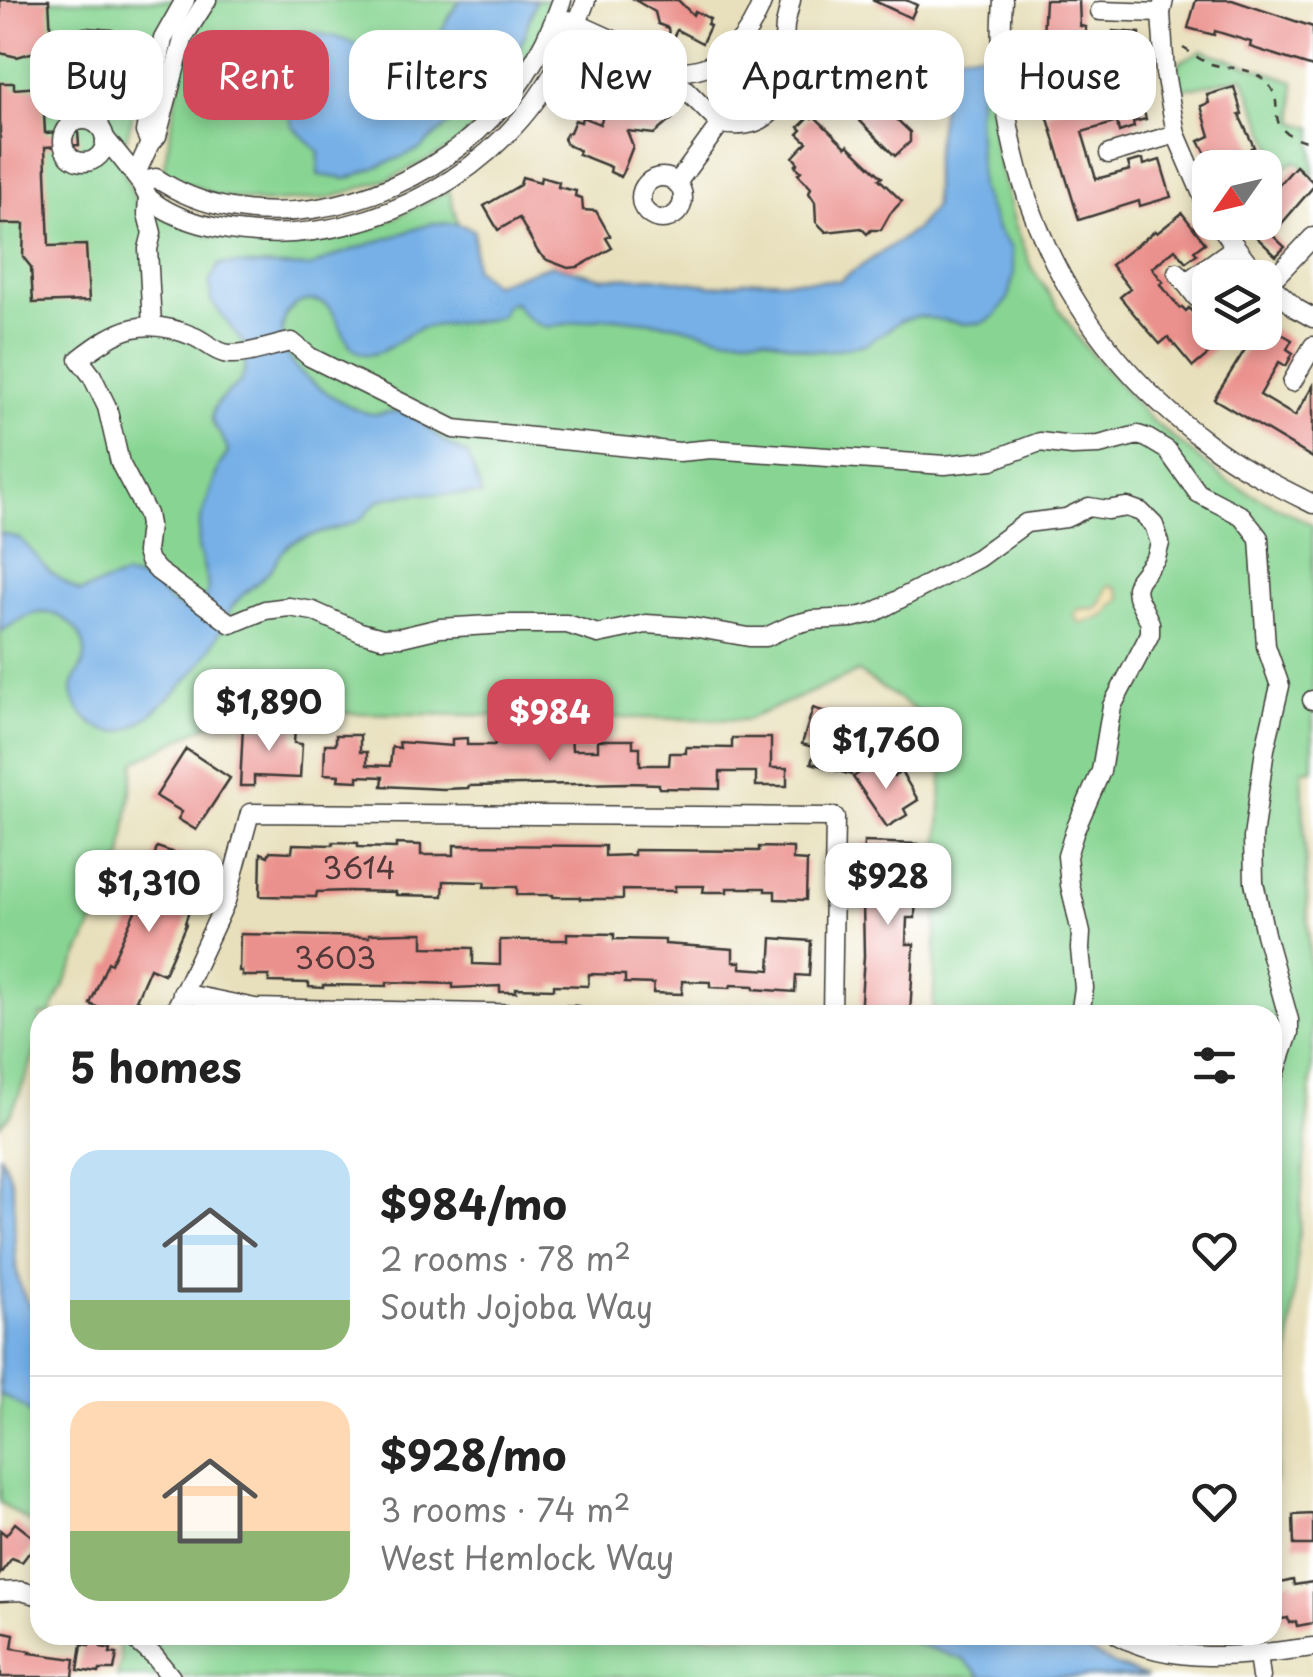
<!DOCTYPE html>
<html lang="en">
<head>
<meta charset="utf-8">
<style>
  :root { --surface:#fff; --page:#f6f6f6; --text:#222; --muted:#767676; --line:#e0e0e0; --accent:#d1495b }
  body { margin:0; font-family:"Playpen Sans",sans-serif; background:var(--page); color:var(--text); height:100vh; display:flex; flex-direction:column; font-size:38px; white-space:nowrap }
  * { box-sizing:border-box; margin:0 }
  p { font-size:32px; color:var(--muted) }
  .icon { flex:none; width:55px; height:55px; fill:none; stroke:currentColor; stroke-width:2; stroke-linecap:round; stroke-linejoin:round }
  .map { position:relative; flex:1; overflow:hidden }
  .sheet { position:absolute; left:30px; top:1005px; width:1252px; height:640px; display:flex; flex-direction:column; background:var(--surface); border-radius:30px; box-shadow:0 5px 15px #0003 }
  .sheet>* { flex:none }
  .top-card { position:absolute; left:30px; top:30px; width:1255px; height:90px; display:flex; gap:20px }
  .needle { width:65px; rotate:236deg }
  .buttons { position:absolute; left:1192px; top:150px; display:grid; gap:20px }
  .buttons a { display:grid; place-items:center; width:90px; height:90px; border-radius:20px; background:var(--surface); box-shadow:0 5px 15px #0003; font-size:50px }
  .price { position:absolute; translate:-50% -85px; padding:0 22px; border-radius:20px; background:#fff; color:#222; font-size:32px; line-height:65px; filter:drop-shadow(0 2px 5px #0008) }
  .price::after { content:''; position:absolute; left:50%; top:60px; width:30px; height:22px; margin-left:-15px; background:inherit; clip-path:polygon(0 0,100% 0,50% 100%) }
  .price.selected { background:var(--accent); color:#fff }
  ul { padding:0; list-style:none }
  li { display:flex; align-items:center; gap:30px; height:250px; padding:0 40px }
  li+li { border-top:2px solid var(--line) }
  li span { display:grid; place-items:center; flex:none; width:280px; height:200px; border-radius:30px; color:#555 }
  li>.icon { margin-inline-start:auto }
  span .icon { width:120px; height:120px; fill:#fffc; stroke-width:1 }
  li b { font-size:42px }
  h2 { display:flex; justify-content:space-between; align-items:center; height:120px; padding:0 40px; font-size:42px }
  .chip { padding:0 35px; border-radius:30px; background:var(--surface); box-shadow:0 5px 15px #0003; font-size:35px; line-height:90px }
  .chip.selected { background:var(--accent); color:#fff }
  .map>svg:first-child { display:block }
  .green { fill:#88d593; stroke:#527858; stroke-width:2.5 }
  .sand { fill:#eeda9e; stroke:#857b5d; stroke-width:2.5 }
  .water { fill:#76b0e6; stroke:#496681; stroke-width:2.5 }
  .building { fill:#eb918d }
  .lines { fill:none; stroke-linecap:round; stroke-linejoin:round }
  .minor-casing { stroke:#3b3934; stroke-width:21 }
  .path { stroke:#3b3934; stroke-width:2.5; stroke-dasharray:8 8; stroke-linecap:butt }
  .minor { stroke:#fff; stroke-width:18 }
  .labels { text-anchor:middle; stroke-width:8; stroke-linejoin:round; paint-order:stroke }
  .number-label { font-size:30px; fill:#503938 }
</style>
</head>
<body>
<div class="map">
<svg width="1313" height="1677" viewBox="0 0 1313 1677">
  <rect width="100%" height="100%" fill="#fff"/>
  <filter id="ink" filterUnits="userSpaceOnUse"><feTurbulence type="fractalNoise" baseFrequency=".01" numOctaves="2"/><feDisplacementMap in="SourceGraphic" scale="20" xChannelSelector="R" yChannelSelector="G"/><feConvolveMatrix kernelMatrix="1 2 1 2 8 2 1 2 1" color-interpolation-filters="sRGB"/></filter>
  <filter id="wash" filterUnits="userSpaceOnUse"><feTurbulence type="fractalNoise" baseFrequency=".0048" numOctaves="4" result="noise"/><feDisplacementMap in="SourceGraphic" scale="40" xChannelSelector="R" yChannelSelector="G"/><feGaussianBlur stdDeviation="2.25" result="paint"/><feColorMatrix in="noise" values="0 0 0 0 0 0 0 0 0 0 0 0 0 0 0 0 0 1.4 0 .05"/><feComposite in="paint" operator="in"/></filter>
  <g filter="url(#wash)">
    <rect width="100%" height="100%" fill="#e8e0bc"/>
    <!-- green -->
    <g class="green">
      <polygon points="0,0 179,0 153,42 120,161 137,204 210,236 280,244 374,228 449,190 458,224 474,230 474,269 493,284 552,265 603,278 653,277 715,286 756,280 839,281 915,230 934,207 934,161 942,106 936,55 985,53 996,151 1015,224 1033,270 1082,343 1151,420 1228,482 1313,525 1313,769 1302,770 1313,1053 1284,1421 1273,1485 1272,1015 933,1015 944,729 858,672 746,720 235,711 135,762 121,865 50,1015 40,1015 40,1041 12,1112 0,1126"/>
      <polygon points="214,0 554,0 541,41 492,111 455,146 389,179 329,198 264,203 217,196 163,173 183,57 193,31"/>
      <polygon points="1202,50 1294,81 1295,122 1313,128 1313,176 1297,161 1282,168 1243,77 1181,90 1178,63"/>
      <path d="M0 1154C4 1163 10 1174 12 1184 19 1217 4 1294 40 1312V1529L0 1502Z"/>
      <polygon points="117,1635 1058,1635 1117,1666 1147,1677 117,1677 121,1661"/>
    </g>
    <!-- sand -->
    <path class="sand" d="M1111 585 1117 588 1121 598 1118 602 1112 605C1104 624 1096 615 1082 624L1075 618 1076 611 1080 609 1097 608 1102 601 1107 587Z"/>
    <!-- water -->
    <g class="water">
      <path d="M461 0H536L519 49 470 106 419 150 347 179 318 175 319 152 292 126 286 90 272 79 256 78 245 68C248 52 254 48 268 40 297 23 338 36 367 49 376 54 393 63 404 62 436 59 443 19 461 0Z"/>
      <path d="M985 53 977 115 980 187 998 231 1011 248 1014 273 1009 297 996 315 989 320 982 323 964 324 918 316 901 321 866 344 827 351 809 350 764 337H724L677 325 616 318H603L548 327C534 325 521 314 514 302L506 305 501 316C476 325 446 321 419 329 403 335 389 352 372 354 337 359 345 303 315 301 279 298 275 340 291 362 302 378 354 414 374 414 385 414 393 409 404 413 418 417 430 431 442 440 450 446 459 450 468 455L482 495C452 495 412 490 383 499 373 502 369 513 361 519 342 530 316 532 296 541 283 546 279 559 271 569 259 585 239 593 229 612 227 616 225 622 223 626 208 658 184 686 157 709 148 717 137 726 126 730 102 739 73 713 72 690 72 676 85 668 85 655 86 631 59 607 34 614 22 617 10 626 0 632V533L21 539 50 572 80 592 124 576 137 578 153 585 170 602 185 610 197 606 208 593 207 580 198 547 200 522 219 466 228 453C226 435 211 428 212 418 212 400 232 393 241 380 246 372 246 358 247 348L211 301 210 281 219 264 311 267 334 256 433 223 458 224 474 230V268L493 284 552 265 603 278 653 277 715 286 756 280 839 281 915 230 934 207V161L942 106 936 55Z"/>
      <path d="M727 74 745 102 743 109 737 116C722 112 714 97 711 84L715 79Z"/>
      <path d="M0 1154C4 1163 10 1174 12 1184 19 1216 4 1295 40 1312V1422L25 1408 0 1394Z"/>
      <polygon points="892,1635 1058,1635 1117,1666 1147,1677 982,1677 964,1660"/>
    </g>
    <g id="blocks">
      <!-- building -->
      <g class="building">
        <polygon points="0,0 49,0 51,34 54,34 55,91 43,92 45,133 78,131 79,145 45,147 49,246 86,245 89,301 33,303 31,267 23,257 24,224 0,224 0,83 14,83 14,89 39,87 38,51 17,57 0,53"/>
        <polygon points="635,0 678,0 693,15 695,11 710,19 707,24 710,26 702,43 677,30 670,43 668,28 658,24 655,12"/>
        <polygon points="872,0 906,0 917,5 911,18"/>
        <polygon points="1045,0 1079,0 1080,26 1086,27 1085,46 1112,47 1113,31 1140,33 1138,68 1131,67 1134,76 1050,71 1052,38 1043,37"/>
        <polygon points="1196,0 1232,0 1313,27 1313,67 1250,47 1251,42 1215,31 1214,35 1188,28"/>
        <polygon points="843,37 850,43 863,42 872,51 876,47 884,55 887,52 917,82 918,100 882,105 910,132 910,142 895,156 841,102 846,97 831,82 815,83 814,61 824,60 823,48 833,48"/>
        <polygon points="1135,82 1146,119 1133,122 1134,127 1119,132 1117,122 1082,132 1096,179 1130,170 1128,163 1143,159 1144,165 1160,160 1171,197 1140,206 1139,201 1079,220 1046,112 1079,102 1077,98"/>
        <polygon points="1234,87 1242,114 1239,115 1254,147 1251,148 1264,168 1220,168 1212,151 1206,154 1199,141 1210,136 1201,106 1209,103 1207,95"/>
        <polygon points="636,98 648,101 660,107 658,111 672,119 654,134 627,131 633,146 621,177 610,172 611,167 578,154 579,150 567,145 564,139 566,134 570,132 575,120 581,122 582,117 600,124 604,113 612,106 624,99"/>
        <polygon points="810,116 812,118 814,116 846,147 848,145 870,166 882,177 879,179 902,201 890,214 881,230 871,230 867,234 861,228 826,232 816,222 815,202 809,193 811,188 798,174 801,171 795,166 798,163 793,157 807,142 798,134 802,130 799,127"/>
        <polygon points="1296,166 1313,182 1313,187 1272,235 1285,247 1276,256 1241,222 1265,222 1265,170 1277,187"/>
        <polygon points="522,177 540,182 541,177 559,182 558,187 576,191 575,196 582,198 583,210 596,211 610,236 606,238 612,248 578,267 568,268 547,260 538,252 519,218 498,230 484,206 520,185"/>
        <polygon points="1182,213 1205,243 1194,251 1197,254 1186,262 1175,249 1152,268 1163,282 1160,284 1180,308 1182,307 1186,311 1189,308 1202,325 1210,318 1210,332 1235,332 1193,367 1168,337 1160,344 1139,320 1120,297 1130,289 1111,265 1155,231 1157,233"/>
        <polygon points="1265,324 1292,340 1287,349 1293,353 1286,366 1279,362 1260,395 1295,416 1313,386 1313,458 1214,399 1256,332 1265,332"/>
        <polygon points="813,708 841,717 840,722 849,725 843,747 858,752 851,775 811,763 816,748 802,744"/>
        <polygon points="243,726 295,729 294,743 302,744 300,778 254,776 254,786 240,786"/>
        <polygon points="517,733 571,734 572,750 598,750 598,740 633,740 633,747 640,747 640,765 669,765 670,753 686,753 686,747 732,748 732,738 771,738 771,768 787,768 787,786 756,786 756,772 720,772 720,789 659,788 659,784 628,783 468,786 468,788 443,789 382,786 383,777 358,776 358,781 338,780 339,775 324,774 325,744 336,744 336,735 360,735 360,752 367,752 367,765 390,766 392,747 400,748 399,742 452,746 452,739 467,738 467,745 495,745 495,740 517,740"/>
        <polygon points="186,749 230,778 196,830 178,819 182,812 156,796"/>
        <polygon points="883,758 894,776 901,771 918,800 904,809 907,815 887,827 853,777"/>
        <polygon points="333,842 358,843 358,847 396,848 396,844 421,845 421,855 454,855 454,845 605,846 605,856 634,855 634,850 759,851 759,847 793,848 793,860 807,861 806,900 775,899 775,891 765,891 765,888 727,888 727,892 703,892 704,886 675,886 675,891 623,890 623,899 580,899 580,897 553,897 553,895 517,895 517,887 484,887 485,882 444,881 443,896 396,895 396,892 348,891 317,892 316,897 260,896 261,853 268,856 270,851 292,852 293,844 333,845"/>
        <polygon points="864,842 918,844 915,918 907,918 906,944 914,944 910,1015 860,1015 864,956 863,902 866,860 863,860"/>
        <polygon points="157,847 195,860 188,887 196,890 185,923 186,924 164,974 150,968 136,1000 146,1004 141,1015 114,1015 90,1004 108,962 111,964 144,891"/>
        <polygon points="407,933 423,933 423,947 473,948 473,964 500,965 500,940 567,940 567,933 614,934 614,939 665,940 665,944 733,949 733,962 741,962 741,968 770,970 772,938 811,941 809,976 796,975 795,992 754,989 754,986 731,985 730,988 710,987 710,982 682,981 682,994 653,993 654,984 625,983 625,975 589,974 588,986 554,985 554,989 516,988 516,992 500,992 500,986 453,988 453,984 387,982 387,986 323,985 323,988 309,987 309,983 269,982 269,976 242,976 242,971 239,971 240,934 369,937 369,934"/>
        <polygon points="1313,1514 1313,1545 1294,1545 1293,1515"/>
        <polygon points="15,1523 38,1541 22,1562 12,1558 0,1574 0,1530 6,1535"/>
        <polygon points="1293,1580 1294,1585 1313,1582 1313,1623 1297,1626 1296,1622 1289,1623 1288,1618 1282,1619 1276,1584"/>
        <polygon points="0,1631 14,1634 12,1648 31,1651 30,1653 75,1659 73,1677 1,1677"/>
        <polygon points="90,1639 102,1640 101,1647 111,1649 110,1653 117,1654 114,1670 100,1670 99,1673 78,1670 82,1644 89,1645"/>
      </g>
    </g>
  </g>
  <g filter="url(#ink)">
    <use href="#blocks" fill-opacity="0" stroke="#3b3934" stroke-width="2.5"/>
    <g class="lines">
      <defs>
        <g id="minor">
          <path d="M1003 0C990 177 1066 337 1208 443 1240 468 1277 486 1313 504"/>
          <polyline points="1164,0 1161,13 1165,73 1176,134 1210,213"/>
          <polyline points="1100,11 1161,13"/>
          <path d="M569 20 682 71C724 70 750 36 763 0"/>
          <path d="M561 34 651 73 677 81 720 124C745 128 765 124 780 102L785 25 791 0"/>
          <circle cx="84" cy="141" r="21"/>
          <polyline points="99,126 110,39 85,37 67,50 72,72 101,106"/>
          <path d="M105 138C116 152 128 165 138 180 143 185 145 194 150 199 177 222 223 231 257 233 377 241 503 170 559 63 570 43 578 21 586 0"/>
          <polyline points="150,143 145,132 163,39 185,0"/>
          <polyline points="1109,154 1176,134"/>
          <polyline points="135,176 150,143 157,136 184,36 207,0"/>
          <circle cx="662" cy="198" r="21"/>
          <path d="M141 182 156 178C249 240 381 210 464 143 510 106 543 55 562 0"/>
          <polyline points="677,183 720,124"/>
          <polyline points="148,197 147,214 152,233 148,249 152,326"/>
          <polyline points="1217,222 1249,264 1263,278"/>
          <polyline points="1177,272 1197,298"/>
          <polyline points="1277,275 1313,237"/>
          <polyline points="1265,280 1297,309 1313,318"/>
          <polyline points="1185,283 1235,247"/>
          <polyline points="1292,382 1313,346"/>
          <polyline points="1312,700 1313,700"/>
          <polyline points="182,993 255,1008 576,1015"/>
          <polyline points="173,1015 226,901 250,813 835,817 832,1015"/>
          <path d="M1080 1015 1084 988 1080 949 1081 933 1070 885 1067 856 1075 830 1101 771 1112 706 1150 634V623L1137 596 1136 588 1139 580 1156 558 1160 543 1154 525 1141 512 1127 507 1107 510 1089 507 1066 518 1026 523 978 558 873 613 852 618 812 620 792 625 766 637H749L692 627 646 624 598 634 567 624H506L440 628 402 637 382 638 360 632 313 611 289 607 265 610 231 624 158 571 149 561 146 552 149 525 147 514 120 463 107 407 92 376 79 359C119 328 145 315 195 337 206 342 218 354 230 354 250 355 272 345 292 342L310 357 454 429 679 452 711 449 945 465 992 460 1040 442 1072 446 1099 445 1138 435 1147 438 1167 450 1198 493 1242 516 1259 538 1266 646 1280 686 1265 749 1258 800 1253 838 1254 882 1265 934 1289 1020V1033L1272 1083"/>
          <polyline points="0,1592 21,1591 40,1596"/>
          <polyline points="130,1635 155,1657 171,1677"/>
          <path d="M1118 1635C1176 1667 1250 1655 1313 1647"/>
          <polyline points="1258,1654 1261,1677"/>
        </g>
      </defs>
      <!-- minor casing -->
      <use href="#minor" class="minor-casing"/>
      <!-- path -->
      <path class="path" d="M1183 48C1192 53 1201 61 1211 64 1229 69 1248 66 1264 80 1293 105 1253 129 1313 143"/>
      <!-- minor -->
      <use href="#minor" class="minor"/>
    </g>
  </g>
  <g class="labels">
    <!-- number labels -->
    <g class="number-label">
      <text x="359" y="879">3614</text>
      <text x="335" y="969">3603</text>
    </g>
  </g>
</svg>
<div class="buttons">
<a><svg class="needle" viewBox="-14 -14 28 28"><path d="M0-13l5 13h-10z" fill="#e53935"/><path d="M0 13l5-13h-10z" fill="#767676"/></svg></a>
<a><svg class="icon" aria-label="layers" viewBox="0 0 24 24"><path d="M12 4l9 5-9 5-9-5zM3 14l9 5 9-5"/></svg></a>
</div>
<b class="price" style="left:269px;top:754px">$1,890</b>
<b class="price selected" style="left:550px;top:764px">$984</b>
<b class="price" style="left:886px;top:792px">$1,760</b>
<b class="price" style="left:888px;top:928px">$928</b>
<b class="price" style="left:149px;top:935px">$1,310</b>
<div class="top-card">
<a class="chip">Buy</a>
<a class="chip selected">Rent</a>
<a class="chip">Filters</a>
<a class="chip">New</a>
<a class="chip">Apartment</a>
<a class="chip">House</a>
</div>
<section class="sheet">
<h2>5 homes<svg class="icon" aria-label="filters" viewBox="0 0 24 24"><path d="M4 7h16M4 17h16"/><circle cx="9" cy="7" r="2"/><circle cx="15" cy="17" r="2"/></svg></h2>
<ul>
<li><span style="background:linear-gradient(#bfe0f5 75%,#8fb573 0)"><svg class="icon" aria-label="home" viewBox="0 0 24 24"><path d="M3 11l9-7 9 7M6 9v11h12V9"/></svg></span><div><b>$984/mo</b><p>2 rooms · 78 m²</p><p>South Jojoba Way</p></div><svg class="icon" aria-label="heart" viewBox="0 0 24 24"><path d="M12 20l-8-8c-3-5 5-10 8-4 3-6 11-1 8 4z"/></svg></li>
<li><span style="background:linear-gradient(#ffd9b3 65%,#8fb573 0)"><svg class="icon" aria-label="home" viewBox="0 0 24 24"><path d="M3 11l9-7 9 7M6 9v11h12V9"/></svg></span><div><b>$928/mo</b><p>3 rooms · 74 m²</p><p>West Hemlock Way</p></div><svg class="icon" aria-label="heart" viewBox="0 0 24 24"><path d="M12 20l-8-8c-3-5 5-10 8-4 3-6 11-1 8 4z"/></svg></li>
</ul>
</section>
</div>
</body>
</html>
